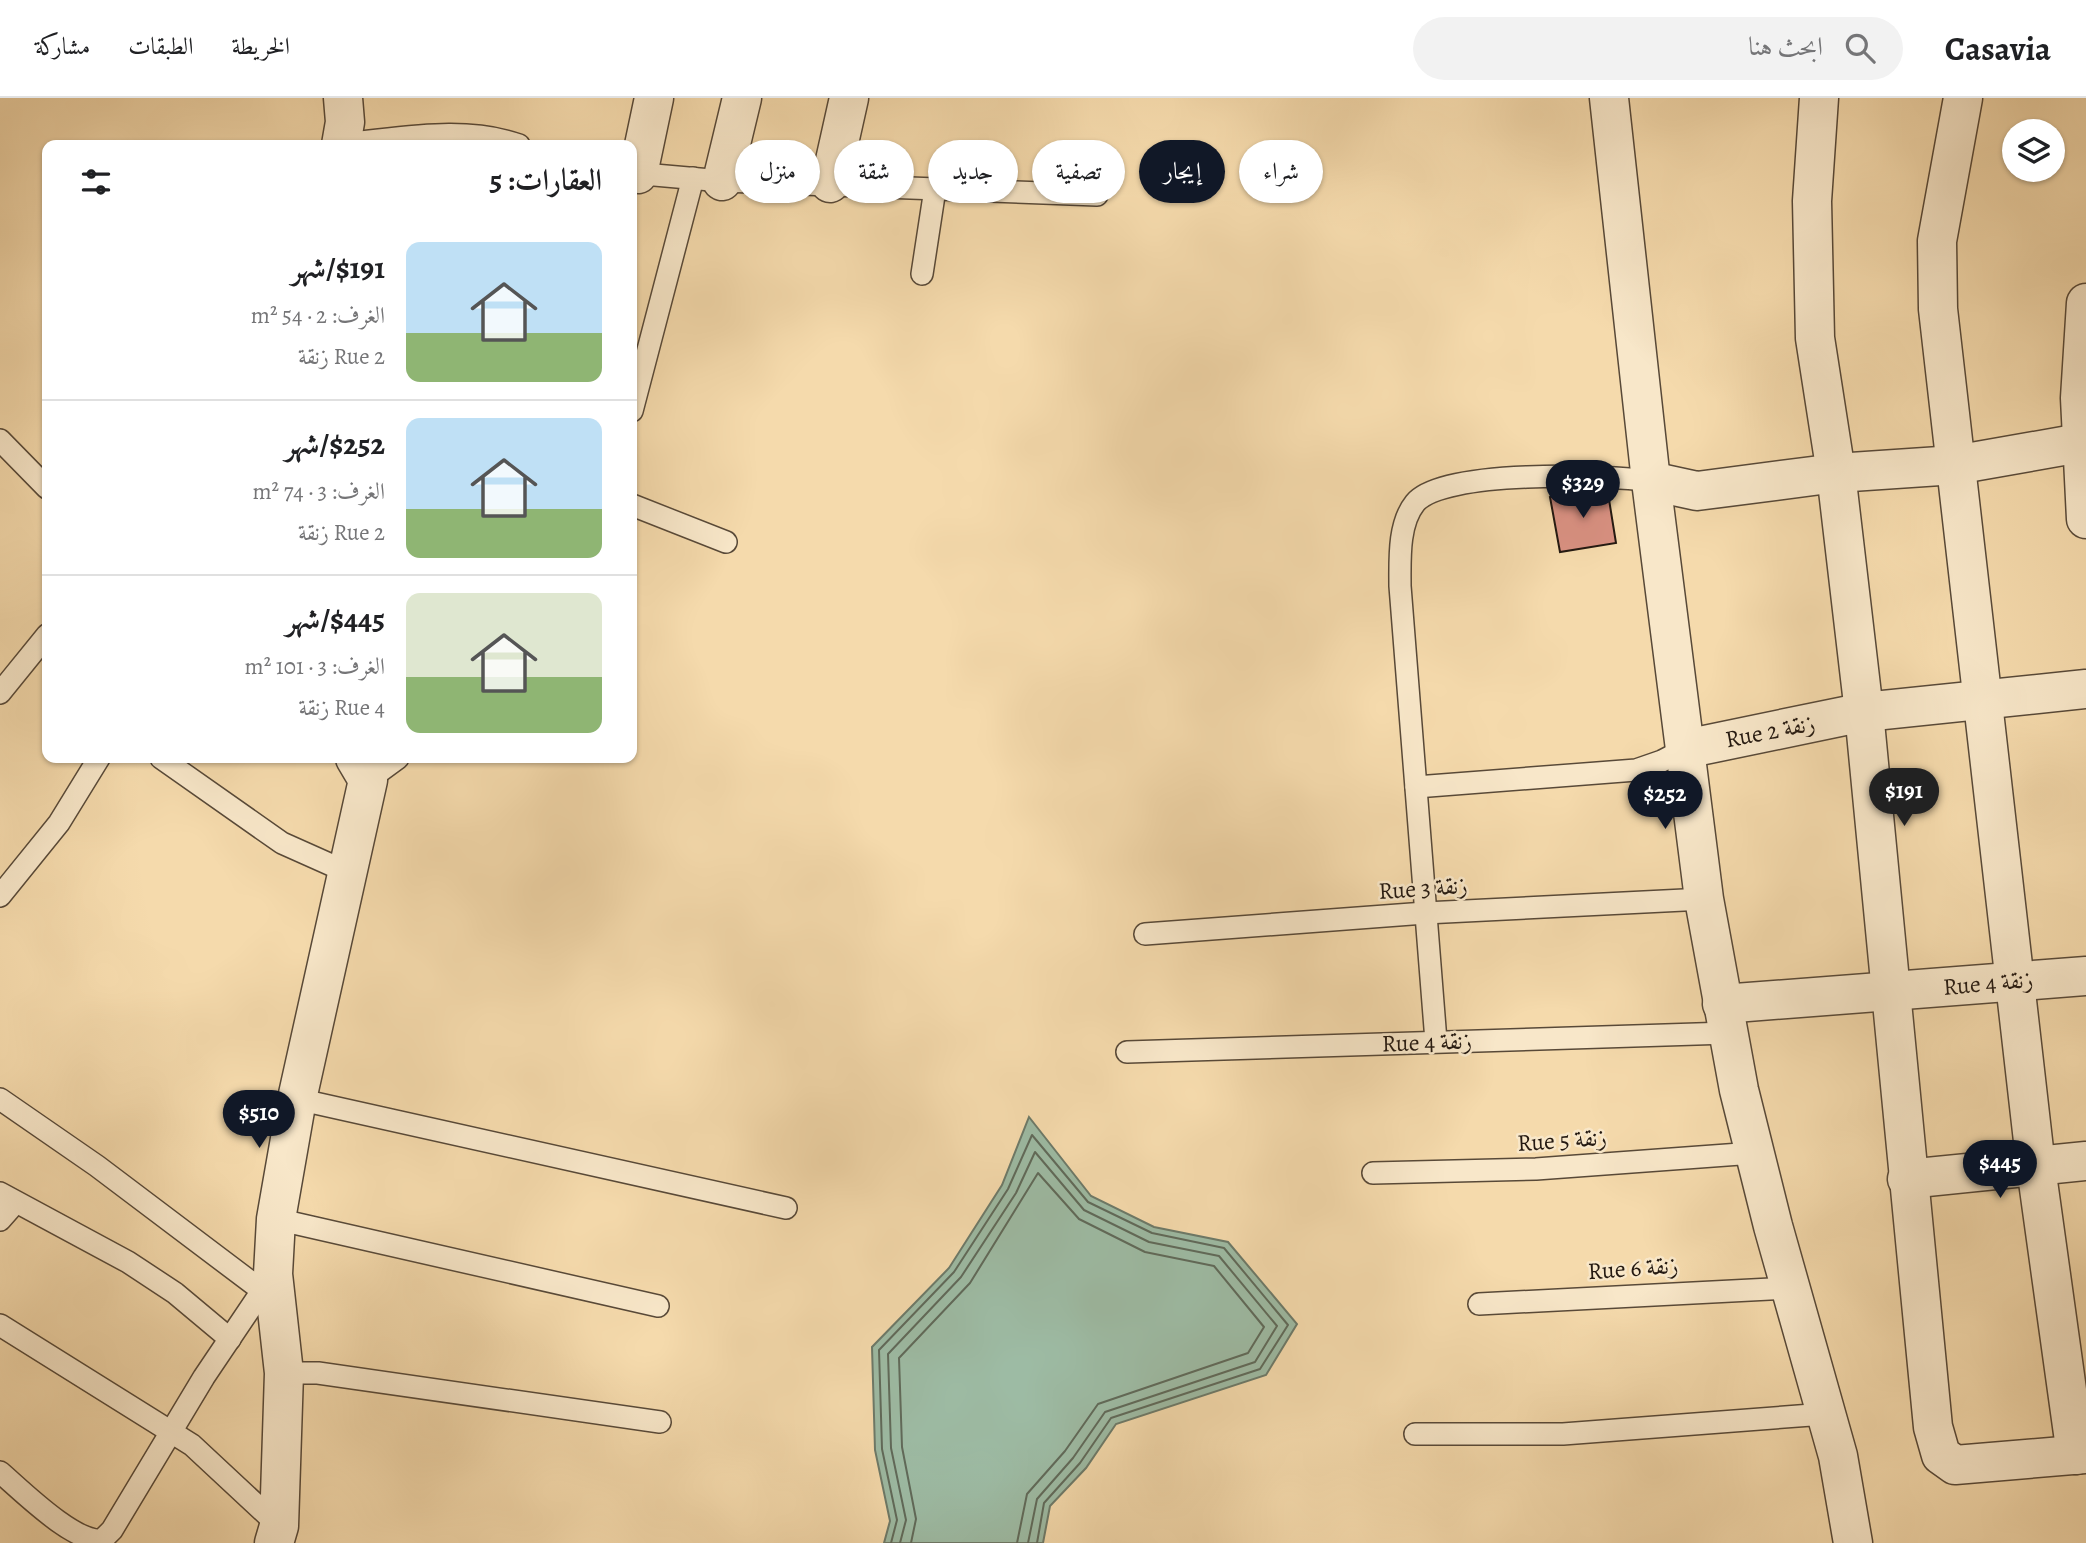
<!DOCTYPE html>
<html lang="ar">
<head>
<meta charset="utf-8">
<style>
  :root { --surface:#fff; --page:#f2f2f2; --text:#202124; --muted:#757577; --line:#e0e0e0; --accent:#111827 }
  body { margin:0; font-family:Alegreya,Amiri,serif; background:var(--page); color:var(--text); direction:rtl; height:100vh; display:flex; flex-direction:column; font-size:26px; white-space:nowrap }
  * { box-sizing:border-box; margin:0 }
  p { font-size:23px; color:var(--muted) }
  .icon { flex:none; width:38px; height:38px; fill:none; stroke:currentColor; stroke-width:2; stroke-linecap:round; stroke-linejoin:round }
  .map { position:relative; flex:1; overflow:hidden; direction:ltr }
  .details { position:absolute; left:42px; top:42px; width:595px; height:623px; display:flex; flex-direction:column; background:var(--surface); border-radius:14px; box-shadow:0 2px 5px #0004; direction:rtl }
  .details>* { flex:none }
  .guide { position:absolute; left:658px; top:42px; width:665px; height:63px; direction:rtl; display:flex; gap:14px }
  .tools { position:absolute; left:2002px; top:21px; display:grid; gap:14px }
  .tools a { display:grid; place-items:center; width:63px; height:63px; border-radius:50%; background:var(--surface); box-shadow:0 2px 5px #0004; font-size:35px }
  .price { position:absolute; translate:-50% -60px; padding:0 16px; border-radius:24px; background:var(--accent); color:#fff; font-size:23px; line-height:46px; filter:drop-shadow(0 2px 4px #0008) }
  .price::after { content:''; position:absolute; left:50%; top:42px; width:21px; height:16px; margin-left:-10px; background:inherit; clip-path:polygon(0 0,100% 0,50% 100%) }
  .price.active { background:#222; color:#fff }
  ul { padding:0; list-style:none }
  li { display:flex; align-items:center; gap:21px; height:175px; padding:0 35px }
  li+li { border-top:2px solid var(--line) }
  li span { display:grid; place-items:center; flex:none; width:196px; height:140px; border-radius:14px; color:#555 }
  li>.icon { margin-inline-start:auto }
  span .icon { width:84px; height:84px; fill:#fffc; stroke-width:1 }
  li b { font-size:30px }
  h2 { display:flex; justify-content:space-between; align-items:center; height:84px; padding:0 35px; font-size:30px }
  .chip { padding:0 24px; border-radius:32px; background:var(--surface); box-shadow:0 2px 5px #0004; font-size:24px; line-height:63px }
  .chip.active { background:var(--accent); color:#fff }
  header { display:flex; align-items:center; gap:42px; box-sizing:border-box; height:98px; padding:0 35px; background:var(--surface); border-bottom:2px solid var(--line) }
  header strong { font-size:33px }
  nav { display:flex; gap:38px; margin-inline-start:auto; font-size:24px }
  .search { width:490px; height:63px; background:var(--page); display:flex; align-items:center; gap:18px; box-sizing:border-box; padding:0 24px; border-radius:38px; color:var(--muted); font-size:26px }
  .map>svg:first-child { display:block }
  .water { fill:#9dbba4; stroke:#6d7a69; stroke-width:2 }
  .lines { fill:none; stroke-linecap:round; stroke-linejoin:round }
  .shore { stroke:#606a5a; stroke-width:2 }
  .building { fill:#d89081; stroke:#241911; stroke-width:2 }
  .lane-casing { stroke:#584938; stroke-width:24 }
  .street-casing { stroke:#584938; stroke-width:41 }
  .lane { stroke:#f8e7c9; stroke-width:21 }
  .street { stroke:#f8e7c9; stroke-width:38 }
  .labels { text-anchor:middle; stroke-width:5; stroke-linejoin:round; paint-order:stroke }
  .street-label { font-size:24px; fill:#241911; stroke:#f8e7c9 }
</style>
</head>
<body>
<header>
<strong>Casavia</strong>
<div class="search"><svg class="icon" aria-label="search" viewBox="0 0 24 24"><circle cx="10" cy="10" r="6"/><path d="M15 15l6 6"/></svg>ابحث هنا</div>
<nav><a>الخريطة</a><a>الطبقات</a><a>مشاركة</a></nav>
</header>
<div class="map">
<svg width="2086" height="1445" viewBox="0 0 2086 1445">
  <rect width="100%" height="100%" fill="#f5daac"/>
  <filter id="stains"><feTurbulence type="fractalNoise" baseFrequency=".00286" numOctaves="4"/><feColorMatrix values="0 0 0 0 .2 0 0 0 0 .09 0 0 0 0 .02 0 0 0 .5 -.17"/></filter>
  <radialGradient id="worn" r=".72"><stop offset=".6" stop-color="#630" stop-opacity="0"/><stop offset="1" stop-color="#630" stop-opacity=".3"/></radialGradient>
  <!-- water -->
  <polygon class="water" points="1029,1019 1091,1098 1154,1129 1228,1144 1297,1226 1266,1277 1116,1326 1086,1370 1050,1408 1043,1445 884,1445 890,1423 875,1352 872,1249 949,1170 1002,1087"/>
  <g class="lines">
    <!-- shore -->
    <g class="shore">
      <polyline points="891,1445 897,1422 882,1351 879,1252 954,1174 1008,1091 1032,1037 1088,1104 1152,1135 1224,1150 1288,1227 1260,1271 1111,1320 1080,1365 1044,1405 1037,1445"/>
      <polyline points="900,1445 906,1422 891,1350 888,1256 961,1179 1016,1095 1035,1054 1084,1112 1149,1144 1219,1158 1277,1228 1255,1264 1105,1314 1073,1360 1037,1401 1028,1445"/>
      <polyline points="911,1445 916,1421 902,1349 899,1260 970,1185 1038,1075 1079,1121 1145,1154 1214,1168 1264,1229 1248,1255 1098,1306 1065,1353 1027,1396 1017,1445"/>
    </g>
  </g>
  <!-- building -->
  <polygon class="building" points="1607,389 1616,445 1560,454 1550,399"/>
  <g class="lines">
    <defs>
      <g id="lane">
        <path d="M341 46C399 41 463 27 519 47"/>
        <polyline points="632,75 722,83 1097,97"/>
        <polyline points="922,176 935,91"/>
        <polyline points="632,313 693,80"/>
        <polyline points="0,342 47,390"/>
        <polyline points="632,407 726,444"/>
        <polyline points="0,595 47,537"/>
        <polyline points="161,660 282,745 347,774"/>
        <polyline points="368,682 398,660"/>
        <polyline points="1416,689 1636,672 1662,663 1685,651"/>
        <polyline points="0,798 59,725 99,660"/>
        <polyline points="1145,836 1425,815 1704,801"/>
        <path d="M1436 943 1400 488C1400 462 1398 426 1415 405 1442 371 1608 377 1651 383"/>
        <polyline points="1127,954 1728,935"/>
        <polyline points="0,1001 97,1068 264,1194"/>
        <polyline points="297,1001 786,1110"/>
        <polyline points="1373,1075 1536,1071 1754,1055"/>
        <polyline points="0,1095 128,1164 175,1195 230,1241"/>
        <polyline points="276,1121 658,1208"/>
        <polyline points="0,1122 15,1105"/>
        <polyline points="1479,1206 1790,1190"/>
        <polyline points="0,1227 192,1347 279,1428"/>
        <polyline points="284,1275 318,1275 660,1324"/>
        <polyline points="1415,1336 1563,1336 1825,1316"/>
        <path d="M0 1374C21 1392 74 1445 102 1442L112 1432 204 1279 270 1181"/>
      </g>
      <g id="street">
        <polyline points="1609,0 1651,383 1704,801 1739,992 1773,1128 1838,1358 1853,1445"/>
        <polyline points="1819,0 1812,103 1815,240 1836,375 1864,614 1933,1329 1941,1357 1955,1367 2086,1356"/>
        <polyline points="1963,0 1937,143 1938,211 2036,1069 2076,1357"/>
        <polyline points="341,47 345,24 343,0"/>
        <polyline points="638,76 654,0"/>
        <polyline points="722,83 742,0"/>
        <polyline points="830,85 849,0"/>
        <polyline points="2086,205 2080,300 2086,421"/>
        <polyline points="1651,383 1697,393 1836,375 1955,367 2086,344"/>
        <polyline points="1685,651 1864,614 2086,591"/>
        <polyline points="1722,906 2086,878"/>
        <polyline points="1907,1081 2086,1063"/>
        <polyline points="274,1445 279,1428 284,1275 273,1176 276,1121 297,1001 368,682 355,660"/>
      </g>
    </defs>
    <!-- lane casing -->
    <use href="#lane" class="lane-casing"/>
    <!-- street casing -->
    <use href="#street" class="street-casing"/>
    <!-- lane -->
    <use href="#lane" class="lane"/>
    <!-- street -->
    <use href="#street" class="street"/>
  </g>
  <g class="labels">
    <!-- street labels -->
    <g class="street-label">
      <text transform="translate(1770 633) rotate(-11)" y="8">Rue 2 زنقة</text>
      <text transform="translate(1423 790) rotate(-4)" y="8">Rue 3 زنقة</text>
      <text transform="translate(1988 885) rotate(-5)" y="8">Rue 4 زنقة</text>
      <text transform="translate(1427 944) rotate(-2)" y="8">Rue 4 زنقة</text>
      <text transform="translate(1562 1042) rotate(-4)" y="8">Rue 5 زنقة</text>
      <text transform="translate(1633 1170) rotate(-4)" y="8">Rue 6 زنقة</text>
    </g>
  </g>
  <rect width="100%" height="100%" filter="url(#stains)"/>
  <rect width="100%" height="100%" fill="url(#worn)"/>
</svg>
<div class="tools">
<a><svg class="icon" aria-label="layers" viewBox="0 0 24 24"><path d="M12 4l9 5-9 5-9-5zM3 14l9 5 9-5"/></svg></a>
</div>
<b class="price" style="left:1583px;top:422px">$329</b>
<b class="price active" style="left:1904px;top:730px">$191</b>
<b class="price" style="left:1665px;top:733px">$252</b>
<b class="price" style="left:259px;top:1052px">$510</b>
<b class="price" style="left:2000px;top:1102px">$445</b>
<div class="guide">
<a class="chip">شراء</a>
<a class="chip active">إيجار</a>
<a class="chip">تصفية</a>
<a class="chip">جديد</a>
<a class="chip">شقة</a>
<a class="chip">منزل</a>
</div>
<section class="details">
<h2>العقارات: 5<svg class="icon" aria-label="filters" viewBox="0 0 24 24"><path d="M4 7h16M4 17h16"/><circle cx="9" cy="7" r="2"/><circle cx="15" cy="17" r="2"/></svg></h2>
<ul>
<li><span style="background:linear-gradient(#bfe0f5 65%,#8fb573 0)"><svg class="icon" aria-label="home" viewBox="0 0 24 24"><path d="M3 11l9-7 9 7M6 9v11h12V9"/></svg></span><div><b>$191/شهر</b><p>الغرف: 2 · 54 m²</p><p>Rue 2 زنقة</p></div></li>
<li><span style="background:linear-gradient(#bfe0f5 65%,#8fb573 0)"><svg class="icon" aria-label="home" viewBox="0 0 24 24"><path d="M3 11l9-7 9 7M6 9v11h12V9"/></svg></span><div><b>$252/شهر</b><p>الغرف: 3 · 74 m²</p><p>Rue 2 زنقة</p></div></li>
<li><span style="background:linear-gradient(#dfe7d0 60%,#8fb573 0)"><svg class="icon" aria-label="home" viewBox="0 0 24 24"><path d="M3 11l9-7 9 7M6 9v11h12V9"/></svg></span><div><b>$445/شهر</b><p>الغرف: 3 · 101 m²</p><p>Rue 4 زنقة</p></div></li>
</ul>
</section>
</div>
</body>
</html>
